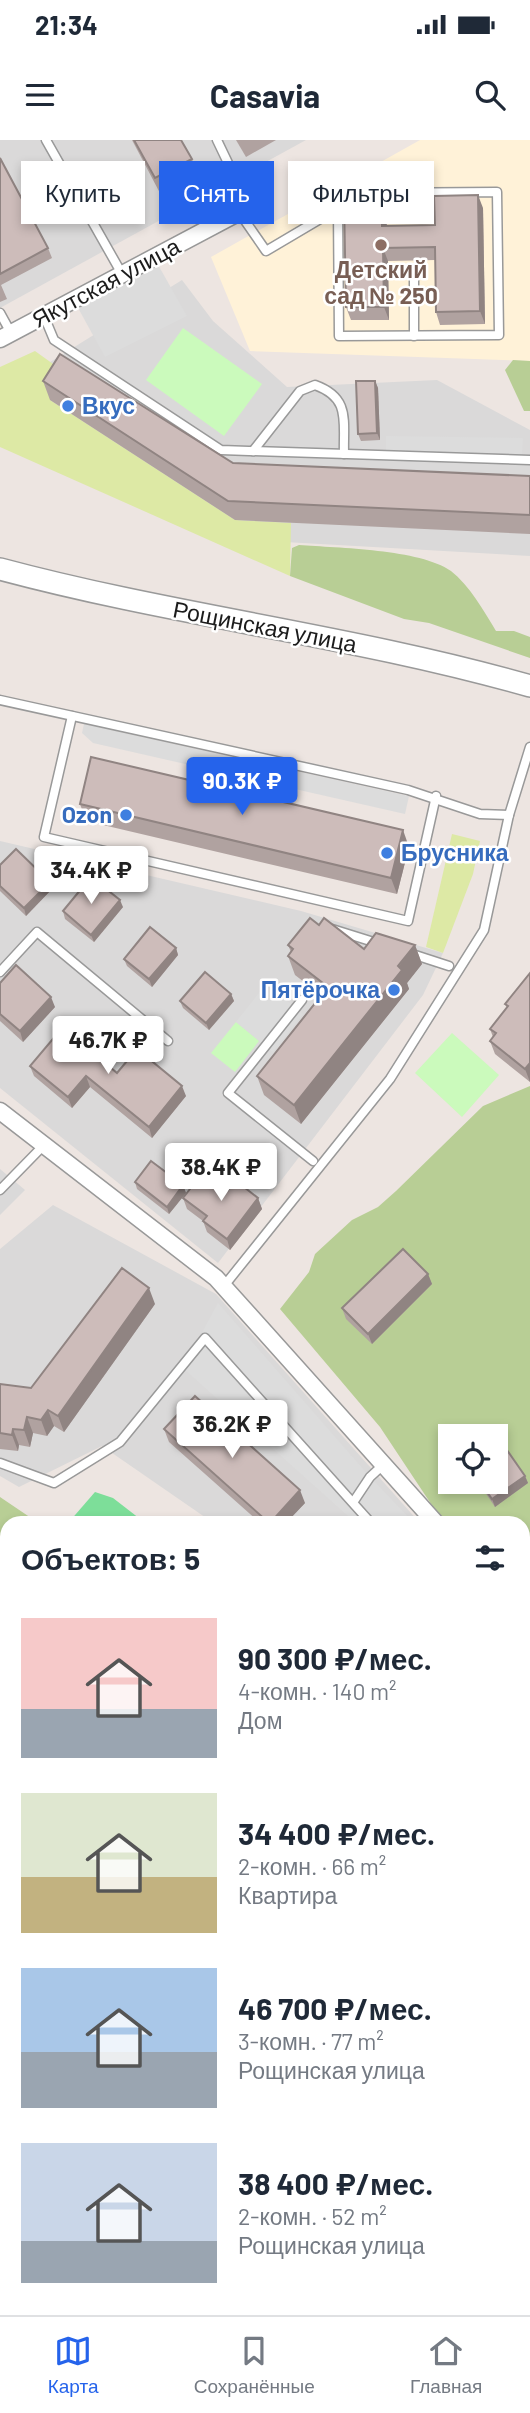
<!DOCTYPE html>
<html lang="ru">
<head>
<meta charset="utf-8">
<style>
  :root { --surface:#fff; --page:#f2f2f3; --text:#1f2937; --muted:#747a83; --line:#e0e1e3; --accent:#2563eb }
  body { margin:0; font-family:Barlow,sans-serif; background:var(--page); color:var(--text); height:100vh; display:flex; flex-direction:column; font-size:26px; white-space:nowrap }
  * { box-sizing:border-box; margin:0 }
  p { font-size:23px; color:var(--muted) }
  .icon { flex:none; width:38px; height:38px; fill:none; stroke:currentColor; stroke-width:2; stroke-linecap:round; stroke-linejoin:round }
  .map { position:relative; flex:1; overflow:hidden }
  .details { position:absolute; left:0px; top:1376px; width:530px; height:800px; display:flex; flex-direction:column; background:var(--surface); border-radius:21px 21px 0 0; box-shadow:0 4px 10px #0003 }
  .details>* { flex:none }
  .top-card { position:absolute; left:21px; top:21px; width:488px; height:63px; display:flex; gap:14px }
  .buttons { position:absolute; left:438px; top:1284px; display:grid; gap:14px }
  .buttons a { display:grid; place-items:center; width:70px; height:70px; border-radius:0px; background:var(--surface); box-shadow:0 4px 10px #0003; font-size:35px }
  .price { position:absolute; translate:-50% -60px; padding:0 16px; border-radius:7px; background:#fff; color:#222; font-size:23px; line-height:46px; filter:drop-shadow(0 2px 4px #0008) }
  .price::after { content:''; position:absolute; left:50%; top:42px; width:21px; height:16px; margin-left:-10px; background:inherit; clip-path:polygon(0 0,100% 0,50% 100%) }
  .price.on { background:var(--accent); color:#fff }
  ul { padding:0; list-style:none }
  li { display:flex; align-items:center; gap:21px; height:175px; padding:0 21px }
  li span { display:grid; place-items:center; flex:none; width:196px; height:140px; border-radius:0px; color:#555 }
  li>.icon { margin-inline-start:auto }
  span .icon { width:84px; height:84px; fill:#fffc; stroke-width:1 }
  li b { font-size:30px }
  h2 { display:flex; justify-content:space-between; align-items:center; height:84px; padding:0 21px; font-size:30px }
  .chip { padding:0 24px; border-radius:0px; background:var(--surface); box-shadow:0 4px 10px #0003; font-size:24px; line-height:63px }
  .chip.on { background:var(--accent); color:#fff }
  .status { display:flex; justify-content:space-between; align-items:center; height:49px; padding:0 35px; background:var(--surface); direction:ltr }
  .status svg { height:19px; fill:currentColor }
  header { display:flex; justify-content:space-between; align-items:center; height:91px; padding:0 21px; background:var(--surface); font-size:32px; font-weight:700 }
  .dock { display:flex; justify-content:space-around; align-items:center; height:98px; border-top:2px solid var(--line); background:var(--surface); font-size:19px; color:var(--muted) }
  .dock a { display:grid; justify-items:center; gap:4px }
  .dock .on { color:var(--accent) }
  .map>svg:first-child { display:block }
  .residential { fill:#dad9d9 }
  .education { fill:#fff2d8 }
  .grass { fill:#dde9a5 }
  .forest { fill:#b8ce95; fill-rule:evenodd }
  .park { fill:#cbfabc }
  .pitch { fill:#7dde99 }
  .parking { fill:#dcdcdc }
  .water { fill:#a0dcd6 }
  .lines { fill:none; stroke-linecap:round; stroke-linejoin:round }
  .service-casing { stroke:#999; stroke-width:11 }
  .minor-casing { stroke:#999; stroke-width:19 }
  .tertiary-casing { stroke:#999; stroke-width:24 }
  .service { stroke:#fff; stroke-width:8 }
  .minor { stroke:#fff; stroke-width:16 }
  .tertiary { stroke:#fff; stroke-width:21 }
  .wall { fill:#b0a2a0 }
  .shaded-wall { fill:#908482 }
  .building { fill:#cdbcba; stroke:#908482; stroke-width:2 }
  .education-dot { fill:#8d6e63; stroke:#fff; stroke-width:2.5 }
  .shop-dot { fill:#3f7fe0; stroke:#fff; stroke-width:2.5 }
  .labels { text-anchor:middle; stroke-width:5; stroke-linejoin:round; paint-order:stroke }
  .education-label { font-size:23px; font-weight:bold; fill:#785e54; stroke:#fff }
  .street-label { font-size:23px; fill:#1c1c1c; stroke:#fff }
  .shop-label { font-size:23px; font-weight:bold; fill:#366cbe; stroke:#fff; text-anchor:start }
</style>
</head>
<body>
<div class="status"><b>21:34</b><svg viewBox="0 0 49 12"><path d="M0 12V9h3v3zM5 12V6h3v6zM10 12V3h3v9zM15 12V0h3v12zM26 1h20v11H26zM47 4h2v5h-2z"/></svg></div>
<header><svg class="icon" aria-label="menu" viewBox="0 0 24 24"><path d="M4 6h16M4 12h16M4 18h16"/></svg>Casavia<svg class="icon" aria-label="search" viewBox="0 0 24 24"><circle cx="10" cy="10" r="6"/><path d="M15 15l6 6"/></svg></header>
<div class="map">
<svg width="530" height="2175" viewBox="0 0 530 2175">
  <rect width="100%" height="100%" fill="#ede5e1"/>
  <!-- residential -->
  <g class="residential">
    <polygon points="0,0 306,0 0,168"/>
    <polygon points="182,140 213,181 287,247 437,240 530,290 530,416 232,399 2,252"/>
    <polygon points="0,701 301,771 443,813 423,855 218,1123 0,948"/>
    <polygon points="0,1029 25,1050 0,1075"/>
    <polygon points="53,1065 216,1154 419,1382 212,1382 102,1306 19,1347 0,1336 0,1109"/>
    <polygon points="523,1491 530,1498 530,1872 523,1866"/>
  </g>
  <!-- education -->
  <polygon class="education" points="420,0 530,0 530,221 250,211 211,117"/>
  <!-- grass -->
  <g class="grass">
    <polygon points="35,211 67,234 50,260 235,380 291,383 290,436 0,307 0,227"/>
    <polygon points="452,694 480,701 473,734 443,813 426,807"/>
  </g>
  <!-- forest -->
  <g class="forest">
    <polygon points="513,220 530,221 530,271 524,271 505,230"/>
    <path d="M299 405C338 408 420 409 451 431 469 445 484 471 496 491H514L530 497V518L429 483 404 479 290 436 292 408Z"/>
    <path d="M530 946V1485L523 1478V1382H443L380 1287 280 1169 309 1132 315 1114 352 1080 378 1067 396 1051 483 966ZM450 1297H495V1342H450Z"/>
    <polygon points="0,1357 37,1382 7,1382 7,1520 0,1518"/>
  </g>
  <!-- park -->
  <g class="park">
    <polygon points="183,188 262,244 224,296 146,240"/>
    <polygon points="236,882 259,901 235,932 211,913"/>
    <polygon points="452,893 499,935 462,977 415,933"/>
  </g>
  <!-- pitch -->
  <polygon class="pitch" points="95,1352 113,1358 144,1382 69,1382"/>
  <!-- parking -->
  <g class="parking">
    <polygon points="157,123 187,176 105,217 77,166"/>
    <polygon points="386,296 523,298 522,315 386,311"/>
    <polygon points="84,584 409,656 405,674 93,603 82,593"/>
    <polygon points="266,844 303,874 273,912 236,882"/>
    <polygon points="218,1163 370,1337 413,1382 344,1382 348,1376 183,1228"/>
    <polygon points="523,1498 530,1505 530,1583 523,1576"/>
  </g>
  <!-- water -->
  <polygon class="water" points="0,1543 7,1551 7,1655 4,1675 7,1682 7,2168 523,2168 523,1908 530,1911 530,2175 0,2175"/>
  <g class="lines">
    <defs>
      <g id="service">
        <polyline points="46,0 122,134"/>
        <polyline points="217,0 249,67"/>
        <polyline points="239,72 266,111 364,53 497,52 499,195 339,196 338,68"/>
        <polyline points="414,137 414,196"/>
        <polyline points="0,173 11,193"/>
        <polyline points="44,176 54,200 221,310 530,320"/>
        <path d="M253 311 300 251 315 245C351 258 343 281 344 314"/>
        <polyline points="0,560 408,650 480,674 509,675"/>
        <polyline points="72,576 44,697 408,781 436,656"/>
        <polyline points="332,789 380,804"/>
        <polyline points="409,813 449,826"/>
        <polyline points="0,832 37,792 168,901"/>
        <polyline points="302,860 228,953 313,1021"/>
        <polyline points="0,1050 44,1005"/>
        <polyline points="224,1146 390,939 484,790 509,675 530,607"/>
        <polyline points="0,1323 54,1343 120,1302 205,1198 370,1382"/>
        <polyline points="354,1361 370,1337 382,1326"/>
        <polyline points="523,1577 530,1584"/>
        <polyline points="523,1731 530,1736"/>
      </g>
      <g id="minor">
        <polyline points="0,199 249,67"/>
        <polyline points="0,971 216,1138 435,1382"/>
        <polyline points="523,1479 530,1486"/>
      </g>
      <path id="tertiary" d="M0 429C175 476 356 496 530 546"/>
    </defs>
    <!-- service casing -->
    <use href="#service" class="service-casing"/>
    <!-- minor casing -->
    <use href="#minor" class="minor-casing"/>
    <!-- tertiary casing -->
    <use href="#tertiary" class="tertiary-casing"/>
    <!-- service -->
    <use href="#service" class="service"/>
    <!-- minor -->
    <use href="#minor" class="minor"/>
    <!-- tertiary -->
    <use href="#tertiary" class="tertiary"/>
  </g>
  <!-- wall -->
  <g class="wall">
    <polygon points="132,0 181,0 192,19 198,36 161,55"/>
    <polygon points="236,0 276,0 246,17"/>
    <polygon points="0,18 48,108 52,118 1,145 7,159 0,162"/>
    <polygon points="483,68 485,184 440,185 436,172 435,120 388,121 389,180 351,180 346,167 386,72 387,86 435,85"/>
    <polygon points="43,241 233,323 530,336 530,394 235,380 50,260"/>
    <polygon points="375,241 378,248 380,300 361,301 358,294"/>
    <polygon points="80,664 409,707 397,754 86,681"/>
    <polygon points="0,725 52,749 26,776 0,751"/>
    <polygon points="123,767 94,802 65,779 63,771"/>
    <polygon points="319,785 364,809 415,805 422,824 407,843 409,849 301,984 264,955 257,936 321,855 295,835 288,816 291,812 288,805"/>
    <polygon points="176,808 178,815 152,847 127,826 124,819"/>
    <polygon points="530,833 530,942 495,914 490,901 493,897 490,889 507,868 505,864"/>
    <polygon points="0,843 55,867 23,902 0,881"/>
    <polygon points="231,854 234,861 209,890 183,868 180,861"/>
    <polygon points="30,926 117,933 186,956 152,998 90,947 72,968 34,936"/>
    <polygon points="135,1042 183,1045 186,1053 169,1074 137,1049"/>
    <polygon points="228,1050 258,1058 262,1069 230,1110 207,1092 203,1081 187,1069 183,1058"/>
    <polygon points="428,1134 432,1144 372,1204 346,1179 342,1168"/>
    <polygon points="155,1164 64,1292 54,1286 47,1296 33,1293 30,1307 19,1305 18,1311 0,1309 0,1244 31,1248"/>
    <polygon points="164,1289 305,1363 287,1382 259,1382 169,1302"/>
    <polygon points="525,1336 528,1343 495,1367 478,1342 495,1342"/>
    <polygon points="523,1629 530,1635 530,1702 523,1697"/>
  </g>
  <!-- shaded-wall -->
  <g class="shaded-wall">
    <polygon points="478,55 483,68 485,184 480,171"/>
    <polygon points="382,59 386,72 387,99 382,86"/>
    <polygon points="383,108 388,121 389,180 384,167"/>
    <polygon points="375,241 378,248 380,300 377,293"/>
    <polygon points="403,690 409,707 397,754 391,738"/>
    <polygon points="50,742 52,749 26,776 24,768"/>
    <polygon points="120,760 123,767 94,802 91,795"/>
    <polygon points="415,805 422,824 407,843 409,849 301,984 294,965"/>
    <polygon points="176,808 178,815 152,847 149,839"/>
    <polygon points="231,854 234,861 209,890 206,883"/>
    <polygon points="51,857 55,867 23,902 20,891"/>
    <polygon points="530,923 530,942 525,929"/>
    <polygon points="86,936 90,947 72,968 68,957"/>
    <polygon points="182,946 186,956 152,998 149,987"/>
    <polygon points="183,1045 186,1053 169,1074 167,1067"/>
    <polygon points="258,1058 262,1069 230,1110 227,1099"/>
    <polygon points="428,1134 432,1144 372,1204 368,1194"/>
    <polygon points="149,1148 155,1164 64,1292 58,1276"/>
    <polygon points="48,1270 54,1286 47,1296 41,1280"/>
    <polygon points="27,1277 33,1293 30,1307 24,1290"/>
    <polygon points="13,1289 19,1305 18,1311 12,1295"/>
    <polygon points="525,1336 528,1343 495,1367 492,1359"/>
    <polygon points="300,1350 305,1363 287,1382 271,1382"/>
  </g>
  <!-- building -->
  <g class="building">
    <polygon points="134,0 181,0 192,19 155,38"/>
    <polygon points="0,18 48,108 0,134"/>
    <polygon points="478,55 480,171 436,172 435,107 383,108 384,167 346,167 344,60 382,59 382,86 435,85 434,56"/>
    <polygon points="60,214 233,323 530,336 530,375 228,361 43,241"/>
    <polygon points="356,241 375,241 377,293 358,294"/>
    <polygon points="91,617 403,690 391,738 80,664"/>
    <polygon points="16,709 50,742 24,768 0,746 0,725"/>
    <polygon points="91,737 120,760 91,795 63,771"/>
    <polygon points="310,778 319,785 324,778 364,809 376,793 415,805 398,826 402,830 294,965 257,936 328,847 288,816 293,809 288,805"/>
    <polygon points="150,787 176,808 149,839 124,819"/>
    <polygon points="16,825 51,857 20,891 0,874 0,843"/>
    <polygon points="205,832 231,854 206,883 180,861"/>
    <polygon points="530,833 530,923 525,929 490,901 496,893 490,889 508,866 505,864"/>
    <polygon points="63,887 117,933 137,909 182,946 149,987 86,936 68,957 30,926"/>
    <polygon points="151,1021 183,1045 167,1067 135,1042"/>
    <polygon points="204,1031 228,1050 235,1040 258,1058 227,1099 203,1081 207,1076 183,1058"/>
    <polygon points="403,1109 428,1134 368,1194 342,1168"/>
    <polygon points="122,1128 149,1148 58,1276 48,1270 41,1280 27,1277 24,1290 13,1289 12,1295 0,1293 0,1244 31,1248"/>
    <polygon points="195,1256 300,1350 271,1382 268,1382 164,1289"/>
    <polygon points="500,1300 525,1336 492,1359 480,1342 495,1342 495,1303"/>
    <polygon points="523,1629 530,1635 530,1694 523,1689"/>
  </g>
  <!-- markers -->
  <circle class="education-dot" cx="381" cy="105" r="7"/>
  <g class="shop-dot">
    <circle cx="68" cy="266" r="7"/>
    <circle cx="126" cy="675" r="7"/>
    <circle cx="387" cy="713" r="7"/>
    <circle cx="394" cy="850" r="7"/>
  </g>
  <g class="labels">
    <!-- education labels -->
    <g class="education-label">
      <text x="381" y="138">Детский<tspan x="381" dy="26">сад № 250</tspan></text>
    </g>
    <!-- street labels -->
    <g class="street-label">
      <text transform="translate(106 143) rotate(-28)" y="8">Якутская улица</text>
      <text transform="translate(265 487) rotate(11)" y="8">Рощинская улица</text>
    </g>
    <!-- shop labels -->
    <g class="shop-label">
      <text x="82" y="274">Вкус</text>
      <text x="112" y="683" text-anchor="end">Ozon</text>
      <text x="401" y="721">Брусника</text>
      <text x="380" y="858" text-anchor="end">Пятёрочка</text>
    </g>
  </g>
</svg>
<div class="buttons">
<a><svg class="icon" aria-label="locate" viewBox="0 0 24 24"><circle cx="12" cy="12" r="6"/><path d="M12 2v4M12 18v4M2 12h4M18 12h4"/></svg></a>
</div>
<b class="price on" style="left:242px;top:677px">90.3K ₽</b>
<b class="price" style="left:91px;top:766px">34.4K ₽</b>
<b class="price" style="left:108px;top:936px">46.7K ₽</b>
<b class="price" style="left:221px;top:1063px">38.4K ₽</b>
<b class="price" style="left:232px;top:1320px">36.2K ₽</b>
<div class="top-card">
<a class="chip">Купить</a>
<a class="chip on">Снять</a>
<a class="chip">Фильтры</a>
</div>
<section class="details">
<h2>Объектов: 5<svg class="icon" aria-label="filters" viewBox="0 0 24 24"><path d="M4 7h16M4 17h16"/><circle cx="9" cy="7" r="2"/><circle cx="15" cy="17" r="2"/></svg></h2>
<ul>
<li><span style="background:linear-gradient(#f6c9c9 65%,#9aa5b1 0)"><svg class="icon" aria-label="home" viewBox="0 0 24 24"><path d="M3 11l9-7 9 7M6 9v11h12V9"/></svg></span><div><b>90 300 ₽/мес.</b><p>4-комн. · 140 m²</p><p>Дом</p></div></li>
<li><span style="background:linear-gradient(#dfe7d0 60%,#c2b280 0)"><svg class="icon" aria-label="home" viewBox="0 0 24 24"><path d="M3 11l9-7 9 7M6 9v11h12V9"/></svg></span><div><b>34 400 ₽/мес.</b><p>2-комн. · 66 m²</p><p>Квартира</p></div></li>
<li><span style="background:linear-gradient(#a9c7e8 60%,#9aa5b1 0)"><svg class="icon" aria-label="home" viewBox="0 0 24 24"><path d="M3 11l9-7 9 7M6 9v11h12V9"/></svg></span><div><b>46 700 ₽/мес.</b><p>3-комн. · 77 m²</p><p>Рощинская улица</p></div></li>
<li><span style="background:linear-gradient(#c9d6e8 70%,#9aa5b1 0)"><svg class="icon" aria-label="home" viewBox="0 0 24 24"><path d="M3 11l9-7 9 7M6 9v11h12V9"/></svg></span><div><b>38 400 ₽/мес.</b><p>2-комн. · 52 m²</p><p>Рощинская улица</p></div></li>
</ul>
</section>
</div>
<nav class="dock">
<a class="on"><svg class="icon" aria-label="map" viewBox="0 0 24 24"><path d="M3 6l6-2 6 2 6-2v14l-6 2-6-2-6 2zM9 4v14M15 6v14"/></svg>Карта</a>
<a><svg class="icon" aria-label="saved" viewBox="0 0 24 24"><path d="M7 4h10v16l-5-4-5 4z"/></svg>Сохранённые</a>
<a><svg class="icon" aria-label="home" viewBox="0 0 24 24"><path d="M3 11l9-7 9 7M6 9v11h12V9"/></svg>Главная</a>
</nav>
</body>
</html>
